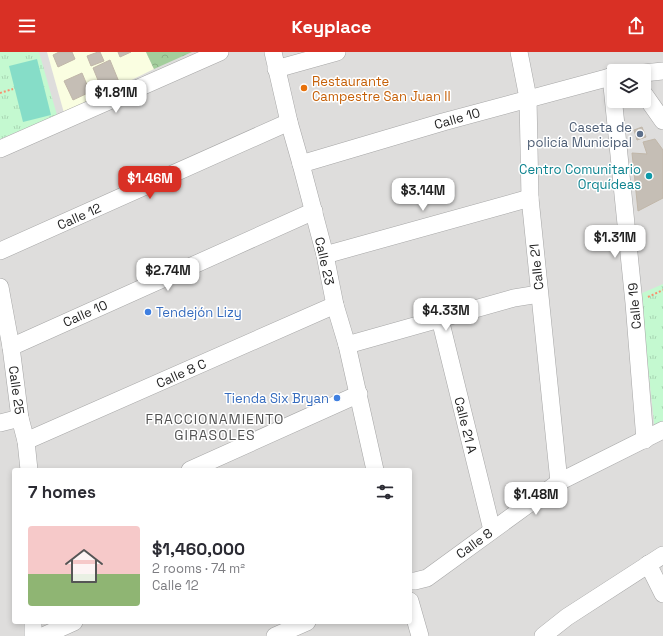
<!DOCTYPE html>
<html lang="en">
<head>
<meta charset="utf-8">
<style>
  :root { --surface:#fff; --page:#f7f7f7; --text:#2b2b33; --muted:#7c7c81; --line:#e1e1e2; --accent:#d93025 }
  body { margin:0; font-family:"Space Grotesk",sans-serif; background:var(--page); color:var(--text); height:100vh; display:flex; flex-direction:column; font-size:15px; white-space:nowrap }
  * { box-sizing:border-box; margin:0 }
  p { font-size:13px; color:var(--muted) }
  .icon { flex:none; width:22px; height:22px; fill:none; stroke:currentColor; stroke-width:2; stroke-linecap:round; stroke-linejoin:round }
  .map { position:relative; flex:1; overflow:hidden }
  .details { position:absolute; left:12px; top:416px; width:400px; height:156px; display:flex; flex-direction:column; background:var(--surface); border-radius:4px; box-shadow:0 2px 6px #0003 }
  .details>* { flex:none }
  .fabs { position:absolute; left:607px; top:12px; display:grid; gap:8px }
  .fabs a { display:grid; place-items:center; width:44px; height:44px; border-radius:4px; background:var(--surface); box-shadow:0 2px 6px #0003; font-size:20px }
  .price { position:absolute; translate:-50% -34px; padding:0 9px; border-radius:8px; background:#fff; color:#222; font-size:13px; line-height:26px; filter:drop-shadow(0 1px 2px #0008) }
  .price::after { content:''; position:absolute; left:50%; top:24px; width:12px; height:9px; margin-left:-6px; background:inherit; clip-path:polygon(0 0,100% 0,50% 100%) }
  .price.on { background:var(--accent); color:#fff }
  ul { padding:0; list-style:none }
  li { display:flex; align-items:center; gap:12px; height:100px; padding:0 16px }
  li+li { border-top:1px solid var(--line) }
  li span { display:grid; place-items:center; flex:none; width:112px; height:80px; border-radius:4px; color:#555 }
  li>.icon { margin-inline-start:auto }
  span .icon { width:48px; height:48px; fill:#fffc; stroke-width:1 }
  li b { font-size:17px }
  h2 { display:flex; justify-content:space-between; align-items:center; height:48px; padding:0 16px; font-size:17px }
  header { display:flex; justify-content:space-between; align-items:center; height:52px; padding:0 16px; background:var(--accent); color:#fff; font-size:18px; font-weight:700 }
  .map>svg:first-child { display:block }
  .residential { fill:#dedddc; fill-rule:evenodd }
  .education { fill:#fafee1 }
  .forest { fill:url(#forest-crowns) }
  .park { fill:url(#park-tufts) }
  .pitch { fill:#86ddc8 }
  .building { fill:#c5beb5; stroke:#c1b7a9 }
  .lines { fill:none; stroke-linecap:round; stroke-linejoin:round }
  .minor-casing { stroke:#a6a6a6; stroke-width:18 }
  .path { stroke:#f79170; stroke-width:2; stroke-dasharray:2 2; stroke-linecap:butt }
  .minor { stroke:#fff; stroke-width:17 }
  .food-dot { fill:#e8710a; stroke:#fff; stroke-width:1.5 }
  .service-dot { fill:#5c6f8a; stroke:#fff; stroke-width:1.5 }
  .culture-dot { fill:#0f9aa8; stroke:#fff; stroke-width:1.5 }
  .shop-dot { fill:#3f7fe0; stroke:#fff; stroke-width:1.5 }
  .labels { text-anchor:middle; stroke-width:3; stroke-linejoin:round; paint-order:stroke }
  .food-label { font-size:13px; fill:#c56008; stroke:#fff; text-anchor:start }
  .street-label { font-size:13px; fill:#1f1f1f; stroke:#fff }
  .service-label { font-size:13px; fill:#4e5e75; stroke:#fff; text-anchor:end }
  .culture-label { font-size:13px; fill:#0d838f; stroke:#fff; text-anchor:end }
  .shop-label { font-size:13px; fill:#366cbe; stroke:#fff; text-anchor:start }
  .neighbourhood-label { font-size:14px; letter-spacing:1px; fill:#525252; stroke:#fff }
</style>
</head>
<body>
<header><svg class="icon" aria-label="menu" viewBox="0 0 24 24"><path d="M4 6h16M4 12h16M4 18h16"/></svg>Keyplace<svg class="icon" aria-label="share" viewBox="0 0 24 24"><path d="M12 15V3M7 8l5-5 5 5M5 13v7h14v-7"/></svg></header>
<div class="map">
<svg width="663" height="584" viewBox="0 0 663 584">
  <defs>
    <pattern id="forest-crowns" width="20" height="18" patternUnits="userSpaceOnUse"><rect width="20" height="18" fill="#a3ce9c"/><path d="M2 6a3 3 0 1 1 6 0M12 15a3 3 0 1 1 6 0" fill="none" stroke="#8cb086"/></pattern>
    <pattern id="park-tufts" width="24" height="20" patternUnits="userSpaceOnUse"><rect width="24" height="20" fill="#c4f9d0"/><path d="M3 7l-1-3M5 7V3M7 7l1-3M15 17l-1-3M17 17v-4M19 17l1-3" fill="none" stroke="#a8d5b2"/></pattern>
  </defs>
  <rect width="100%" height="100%" fill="#f0eee6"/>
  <!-- residential -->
  <path class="residential" d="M0 0H663V584H0ZM614 19H644V49H614ZM14 418H410V570H14Z"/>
  <!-- education -->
  <polygon class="education" points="47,0 146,0 154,17 64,61"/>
  <!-- forest -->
  <polygon class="forest" points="146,0 192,0 154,17"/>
  <!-- park -->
  <g class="park">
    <polygon points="0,0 39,0 57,63 0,87"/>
    <polygon points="663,232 663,374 655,379 640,242"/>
  </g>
  <!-- pitch -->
  <polygon class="pitch" points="37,7 51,63 23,70 9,14"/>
  <!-- building -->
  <g class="building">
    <polygon points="59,0 72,0 75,7 58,15 53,3"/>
    <polygon points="98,0 100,0 104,9 91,14 87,4"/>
    <polygon points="118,0 131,0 120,5"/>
    <polygon points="110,8 119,30 102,38 93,16"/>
    <polygon points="82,21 90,40 73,48 64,29"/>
    <polygon points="642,75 646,85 637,88 634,78"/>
    <polygon points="655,87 663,98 663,146 638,159 632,101 647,102 643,90"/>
  </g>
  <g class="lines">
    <defs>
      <g id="minor">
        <polyline points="273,0 289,70 301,112 325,203 335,253 347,293 375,418"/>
        <polyline points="519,0 528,46 530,146 559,430"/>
        <polyline points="276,17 337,0"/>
        <polyline points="644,21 663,19"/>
        <polyline points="611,24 634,251 645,388"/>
        <polyline points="644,42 663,69"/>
        <polyline points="0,97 220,0"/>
        <polyline points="301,112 443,70 614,24"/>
        <polyline points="0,199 289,70"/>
        <polyline points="325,203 530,146"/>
        <polyline points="0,235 11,295 20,366 26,389 29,418"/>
        <polyline points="440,267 492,478"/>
        <polyline points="347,293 514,246 539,242"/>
        <polyline points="11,295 314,159"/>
        <polyline points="0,371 20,366"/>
        <polyline points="26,389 335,253"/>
        <polyline points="190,418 359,342"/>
        <polyline points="648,512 663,542"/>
        <polyline points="410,529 415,529 427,526 559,430 663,378"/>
        <polyline points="410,549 420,584"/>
        <polyline points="33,584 33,570"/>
        <polyline points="43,584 74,570"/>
        <polyline points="275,584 307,570"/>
        <polyline points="543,584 567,565 663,503"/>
      </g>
    </defs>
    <!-- minor casing -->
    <use href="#minor" class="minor-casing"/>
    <!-- path -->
    <g class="path">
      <polyline points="0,41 13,37"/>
      <polyline points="648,245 663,238"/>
    </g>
    <!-- minor -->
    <use href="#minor" class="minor"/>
  </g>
  <!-- markers -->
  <circle class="food-dot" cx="304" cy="36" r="4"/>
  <circle class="service-dot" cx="640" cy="82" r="4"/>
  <circle class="culture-dot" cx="649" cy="124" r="4"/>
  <g class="shop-dot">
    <circle cx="148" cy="260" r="4"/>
    <circle cx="337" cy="346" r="4"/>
  </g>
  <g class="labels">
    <!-- food labels -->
    <g class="food-label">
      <text x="312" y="34">Restaurante<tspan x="312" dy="15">Campestre San Juan II</tspan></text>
    </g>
    <!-- street labels -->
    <g class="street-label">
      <text transform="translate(457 66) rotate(-16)" y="5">Calle 10</text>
      <text transform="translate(79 164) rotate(-24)" y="5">Calle 12</text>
      <text transform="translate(325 209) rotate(77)" y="5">Calle 23</text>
      <text transform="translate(536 215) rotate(-96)" y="5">Calle 21</text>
      <text transform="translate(634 254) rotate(-95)" y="5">Calle 19</text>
      <text transform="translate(85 261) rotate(-24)" y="5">Calle 10</text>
      <text transform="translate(181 321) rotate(-24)" y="5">Calle 8 C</text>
      <text transform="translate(17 338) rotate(82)" y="5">Calle 25</text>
      <text transform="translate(466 373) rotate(76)" y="5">Calle 21 A</text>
      <text transform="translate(474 491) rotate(-36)" y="5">Calle 8</text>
    </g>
    <!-- service labels -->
    <g class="service-label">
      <text x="632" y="80">Caseta de<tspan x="632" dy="15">policía Municipal</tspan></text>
    </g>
    <!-- culture labels -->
    <g class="culture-label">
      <text x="641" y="122">Centro Comunitario<tspan x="641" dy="15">Orquídeas</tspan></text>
    </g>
    <!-- shop labels -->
    <g class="shop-label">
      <text x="156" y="265">Tendejón Lizy</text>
      <text x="329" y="351" text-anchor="end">Tienda Six Bryan</text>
    </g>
    <!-- neighbourhood labels -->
    <g class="neighbourhood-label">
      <text x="215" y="372">FRACCIONAMIENTO<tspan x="215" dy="16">GIRASOLES</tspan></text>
    </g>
  </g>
</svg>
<div class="fabs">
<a><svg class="icon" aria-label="layers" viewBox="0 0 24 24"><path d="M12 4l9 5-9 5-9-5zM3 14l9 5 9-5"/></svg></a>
</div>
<b class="price" style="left:116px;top:62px">$1.81M</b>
<b class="price on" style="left:150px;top:148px">$1.46M</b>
<b class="price" style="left:423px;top:160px">$3.14M</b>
<b class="price" style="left:615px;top:207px">$1.31M</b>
<b class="price" style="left:168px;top:240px">$2.74M</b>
<b class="price" style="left:446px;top:280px">$4.33M</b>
<b class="price" style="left:536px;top:464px">$1.48M</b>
<section class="details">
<h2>7 homes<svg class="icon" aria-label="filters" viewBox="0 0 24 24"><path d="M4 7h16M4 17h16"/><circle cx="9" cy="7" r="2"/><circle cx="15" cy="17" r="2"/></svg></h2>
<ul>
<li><span style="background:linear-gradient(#f6c9c9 60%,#8fb573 0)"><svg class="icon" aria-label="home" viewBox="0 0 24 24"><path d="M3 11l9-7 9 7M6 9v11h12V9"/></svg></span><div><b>$1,460,000</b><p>2 rooms · 74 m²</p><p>Calle 12</p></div></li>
</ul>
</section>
</div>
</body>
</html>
